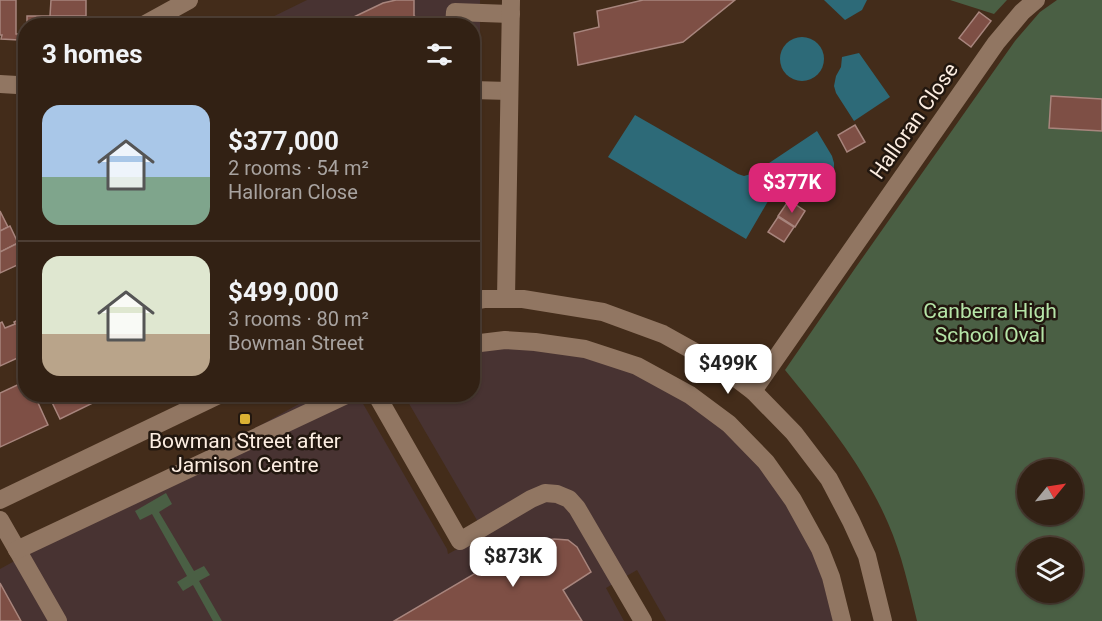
<!DOCTYPE html>
<html lang="en">
<head>
<meta charset="utf-8">
<style>
  :root { --surface:#322114; --page:#3d2e22; --text:#f1f3f6; --muted:#a8a3a0; --line:#4d3e34; --accent:#db2777 }
  body { margin:0; font-family:Roboto,sans-serif; background:var(--page); color:var(--text); height:100vh; display:flex; flex-direction:column; font-size:22px; white-space:nowrap }
  * { box-sizing:border-box; margin:0 }
  p { font-size:20px; color:var(--muted) }
  .icon { flex:none; width:33px; height:33px; fill:none; stroke:currentColor; stroke-width:2; stroke-linecap:round; stroke-linejoin:round }
  .map { position:relative; flex:1; overflow:hidden }
  .side { position:absolute; left:18px; top:18px; width:462px; height:384px; display:flex; flex-direction:column; background:var(--surface); border-radius:24px; box-shadow:0 2px 4px #0004,0 0 0 2px var(--line) }
  .side>* { flex:none }
  .needle { width:39px; rotate:60deg }
  .controls { position:absolute; left:1017px; top:459px; display:grid; gap:12px }
  .controls a { display:grid; place-items:center; width:66px; height:66px; border-radius:50%; background:var(--surface); box-shadow:0 2px 4px #0004,0 0 0 2px var(--line); font-size:30px }
  .price { position:absolute; translate:-50% -51px; padding:0 14px; border-radius:12px; background:#fff; color:#222; font-size:20px; line-height:39px; filter:drop-shadow(0 2px 3px #0008) }
  .price::after { content:''; position:absolute; left:50%; top:36px; width:18px; height:14px; margin-left:-9px; background:inherit; clip-path:polygon(0 0,100% 0,50% 100%) }
  .price.active { background:var(--accent); color:#fff }
  ul { padding:0; list-style:none }
  li { display:flex; align-items:center; gap:18px; height:150px; padding:0 24px }
  li+li { border-top:2px solid var(--line) }
  li span { display:grid; place-items:center; flex:none; width:168px; height:120px; border-radius:18px; color:#555 }
  li>.icon { margin-inline-start:auto }
  span .icon { width:72px; height:72px; fill:#fffc; stroke-width:1 }
  li b { font-size:26px }
  h2 { display:flex; justify-content:space-between; align-items:center; height:72px; padding:0 24px; font-size:26px }
  .map>svg:first-child { display:block }
  .commercial { fill:#483332 }
  .green { fill:#4a5f44; fill-rule:evenodd }
  .water { fill:#2d6a78 }
  .building { fill:#7e4f45; stroke:#a8857d; stroke-width:1.5 }
  .lines { fill:none; stroke-linecap:round; stroke-linejoin:round }
  .minor { stroke:#917662; stroke-width:18 }
  .poi-dot { fill:#dcb233; stroke:#22170f; stroke-width:2 }
  .labels { text-anchor:middle; stroke-width:5; stroke-linejoin:round; paint-order:stroke }
  .street-label { font-size:21px; fill:#fcede1; stroke:#22170f }
  .park-label { font-size:21px; fill:#b5e4a7; stroke:#22170f }
  .poi-label { font-size:21px; fill:#fcede1; stroke:#22170f }
</style>
</head>
<body>
<div class="map">
<svg width="1102" height="621" viewBox="0 0 1102 621">
  <rect width="100%" height="100%" fill="#432c1a"/>
  <!-- commercial -->
  <g class="commercial">
    <polygon points="307,0 480,0 480,44 473,162 472,26 254,26"/>
    <polygon points="519,339 663,377 778,473 844,621 666,621 637,570 606,588 624,621 22,621 0,583 0,569 317,394 358,395 447,549 448,554 485,534 404,395 472,394 473,341"/>
  </g>
  <!-- green -->
  <g class="green">
    <polygon points="950,0 1007,0 994,14"/>
    <path d="M1057 0H1102V99L1051 96 1102 131V621H917C909 588 902 555 888 523 863 465 825 419 785 370L856 267 1015 41 1040 12ZM1028 470H1072V514H1028ZM1028 548H1072V592H1028Z"/>
    <polygon points="166,493 172,504 159,512 194,571 204,566 210,575 199,581 222,621 213,621 193,585 183,591 177,582 187,576 152,514 140,520 135,511"/>
  </g>
  <!-- water -->
  <g class="water">
    <polygon points="824,0 867,0 862,10 845,20"/>
    <circle cx="802" cy="59" r="22"/>
    <polygon points="859,53 890,97 854,121 836,93 834,86 836,76 841,67 842,57"/>
    <polygon points="635,115 738,174 744,176 754,173 817,131 832,156 834,163 834,170 827,177 791,182 778,188 771,196 746,239 608,157"/>
  </g>
  <!-- building -->
  <g class="building">
    <polygon points="0,0 16,0 16,34 19,34 19,40 1,39 2,35 0,35"/>
    <polygon points="51,0 86,0 86,16 50,16"/>
    <polygon points="396,0 414,0 414,16 427,23 427,26 335,26 383,3"/>
    <polygon points="643,0 735,0 683,42 578,65 574,33 599,27 597,11"/>
    <polygon points="979,12 991,21 971,47 959,38"/>
    <rect x="27" y="16" width="23" height="10"/>
    <polygon points="1051,96 1102,99 1102,131 1049,128"/>
    <polygon points="855,125 865,142 847,152 838,135"/>
    <polygon points="789,200 805,211 795,227 778,216"/>
    <polygon points="0,211 8,227 0,231"/>
    <polygon points="778,217 794,227 784,242 768,232"/>
    <polygon points="10,226 18,243 0,252 0,231"/>
    <polygon points="16,244 24,262 0,273 0,252"/>
    <polygon points="26,308 26,358 24,355 0,366 0,323 2,322 5,328 15,324 14,322 22,318 19,312"/>
    <polygon points="26,381 26,394 34,394 48,425 0,447 0,393"/>
    <polygon points="48,394 96,394 99,400 60,419"/>
    <polygon points="554,539 568,540 577,547 591,572 563,590 582,621 394,621 520,547 531,542"/>
    <polygon points="0,583 21,621 0,621"/>
  </g>
  <g class="lines">
    <!-- minor -->
    <g class="minor">
      <polyline points="142,26 189,0"/>
      <polyline points="454,26 455,12 511,14"/>
      <polyline points="0,84 17,85 26,83"/>
      <polyline points="472,90 509,91"/>
      <polyline points="506,299 511,0"/>
      <polyline points="472,301 484,299 523,299 603,312 663,334 715,363 732,375 753,391 794,433 829,479 851,521 867,556 883,621"/>
      <polyline points="472,344 505,340 535,342 585,349 637,366 690,395 729,424 766,462 793,500 820,549 831,577 842,621"/>
      <polyline points="753,391 996,43 1022,12 1036,0"/>
      <polyline points="376,394 460,541 531,499 545,493 557,494 569,499 577,508 643,621"/>
      <polyline points="0,500 221,394"/>
      <polyline points="0,520 58,621"/>
      <polyline points="17,550 348,394"/>
    </g>
  </g>
  <!-- markers -->
  <rect class="poi-dot" x="239" y="413" width="12" height="12" rx="3"/>
  <g class="labels">
    <!-- street labels -->
    <g class="street-label">
      <text transform="translate(914 121) rotate(-55)" y="7">Halloran Close</text>
    </g>
    <!-- park labels -->
    <g class="park-label">
      <text x="990" y="318">Canberra High<tspan x="990" dy="24">School Oval</tspan></text>
    </g>
    <!-- poi labels -->
    <g class="poi-label">
      <text x="245" y="448">Bowman Street after<tspan x="245" dy="24">Jamison Centre</tspan></text>
    </g>
  </g>
</svg>
<div class="controls">
<a><svg class="needle" viewBox="-14 -14 28 28"><path d="M0-13l5 13h-10z" fill="#e53935"/><path d="M0 13l5-13h-10z" fill="#a8a3a0"/></svg></a>
<a><svg class="icon" aria-label="layers" viewBox="0 0 24 24"><path d="M12 4l9 5-9 5-9-5zM3 14l9 5 9-5"/></svg></a>
</div>
<b class="price active" style="left:792px;top:214px">$377K</b>
<b class="price" style="left:728px;top:395px">$499K</b>
<b class="price" style="left:513px;top:588px">$873K</b>
<section class="side">
<h2>3 homes<svg class="icon" aria-label="filters" viewBox="0 0 24 24"><path d="M4 7h16M4 17h16"/><circle cx="9" cy="7" r="2"/><circle cx="15" cy="17" r="2"/></svg></h2>
<ul>
<li><span style="background:linear-gradient(#a9c7e8 60%,#7fa58c 0)"><svg class="icon" aria-label="home" viewBox="0 0 24 24"><path d="M3 11l9-7 9 7M6 9v11h12V9"/></svg></span><div><b>$377,000</b><p>2 rooms · 54 m²</p><p>Halloran Close</p></div></li>
<li><span style="background:linear-gradient(#dfe7d0 65%,#b9a48a 0)"><svg class="icon" aria-label="home" viewBox="0 0 24 24"><path d="M3 11l9-7 9 7M6 9v11h12V9"/></svg></span><div><b>$499,000</b><p>3 rooms · 80 m²</p><p>Bowman Street</p></div></li>
</ul>
</section>
</div>
</body>
</html>
